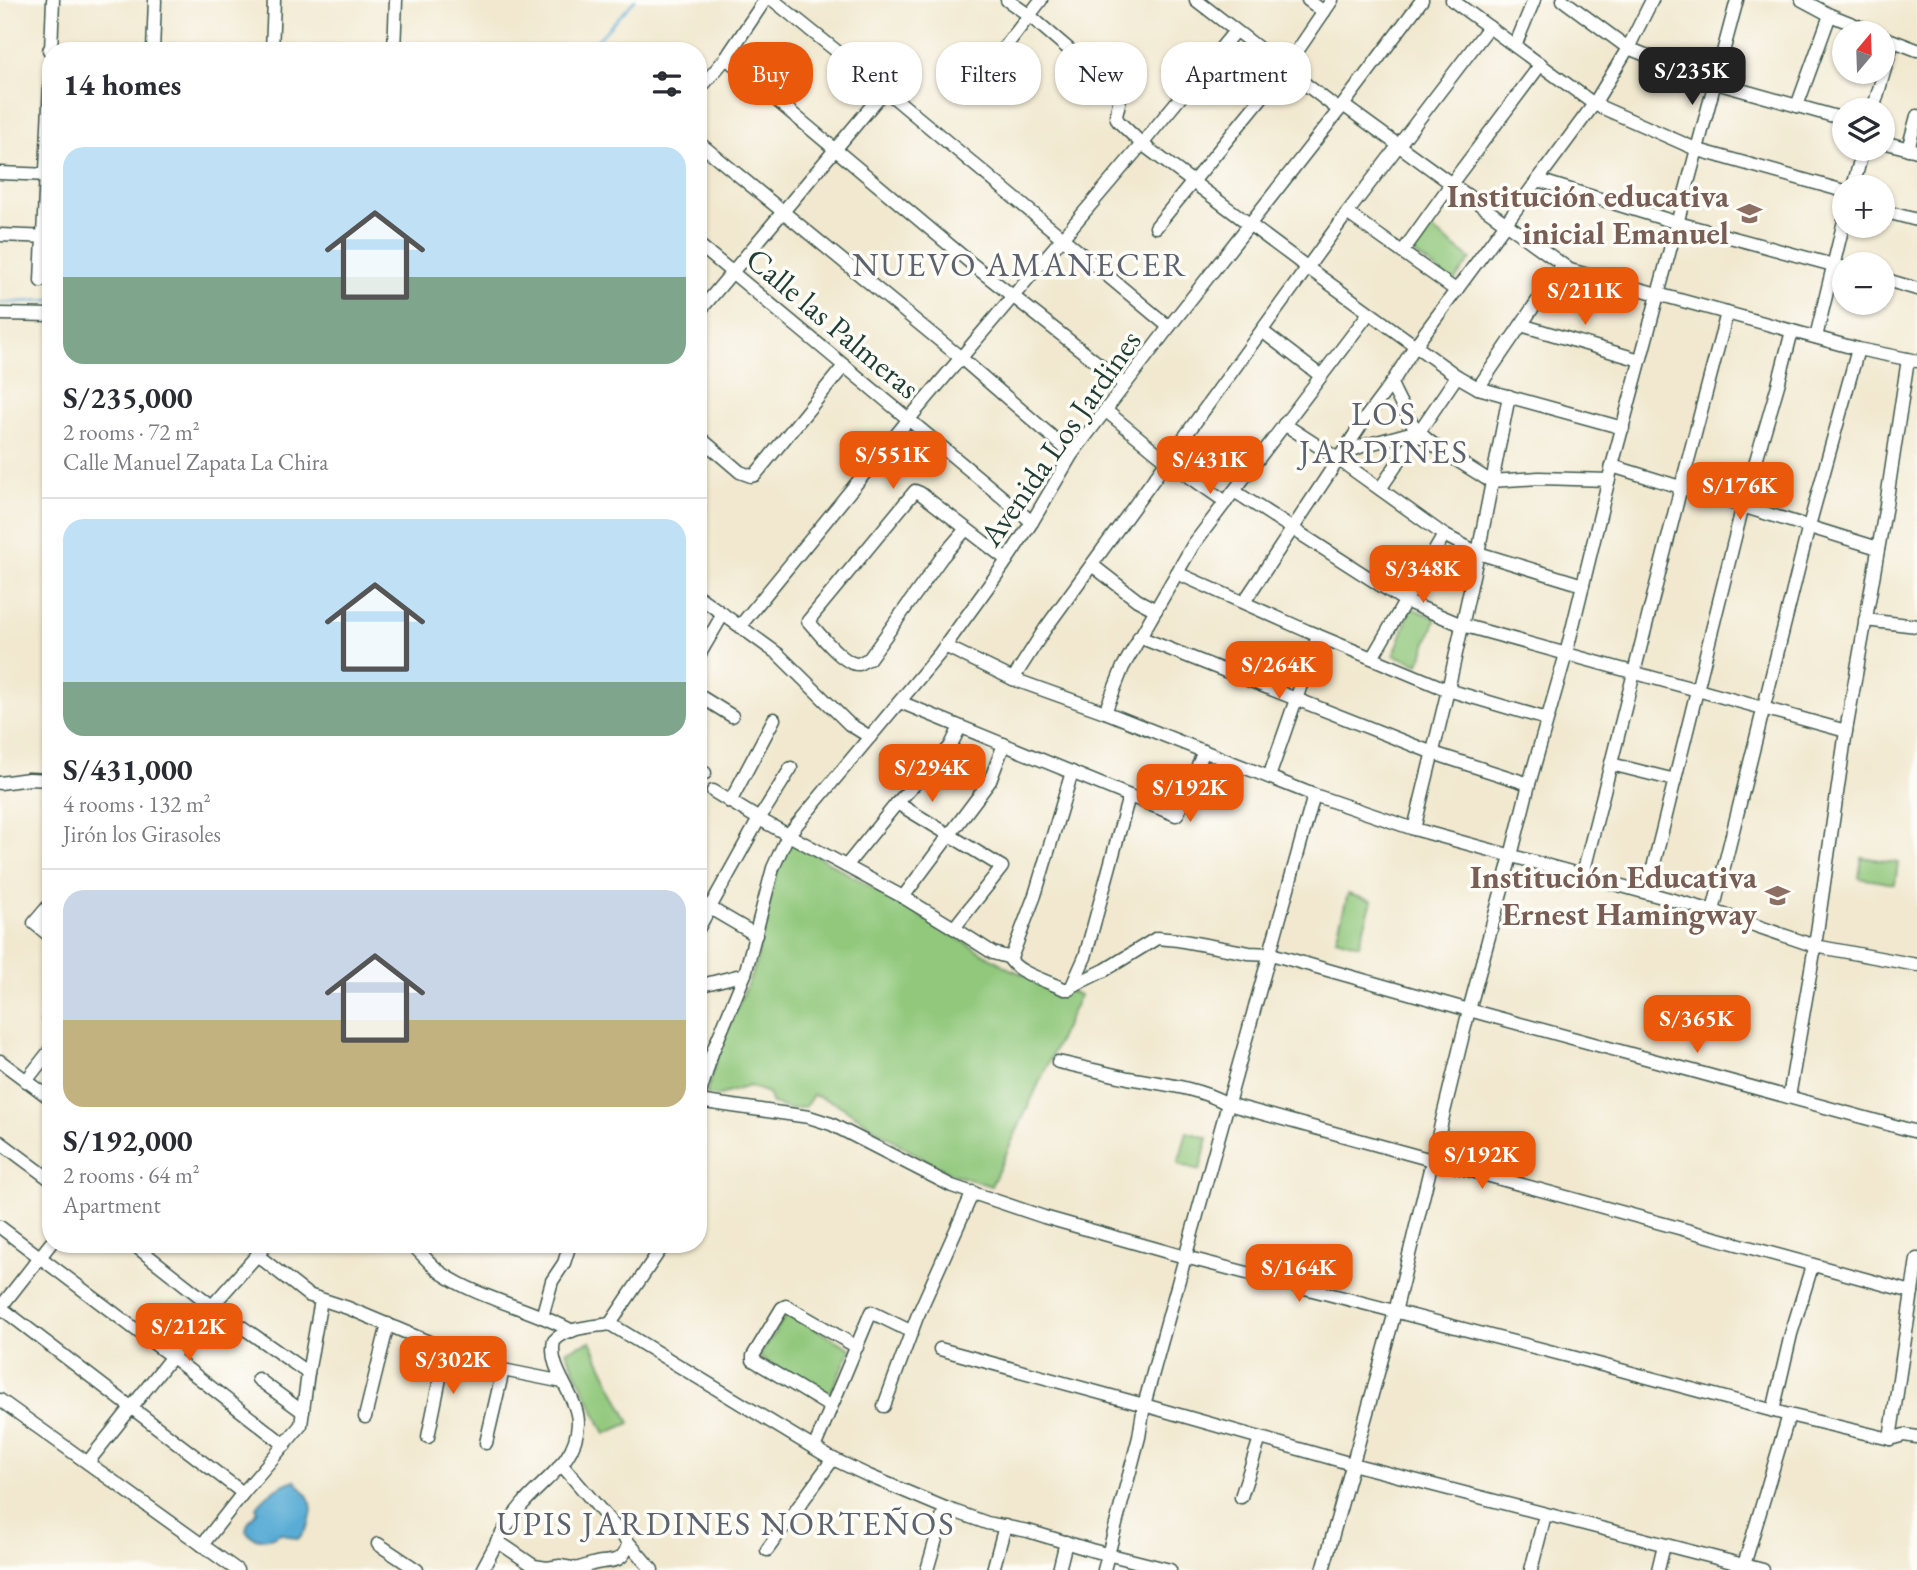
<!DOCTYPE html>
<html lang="en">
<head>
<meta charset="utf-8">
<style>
  :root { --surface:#fff; --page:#f2f2f3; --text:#2b2b33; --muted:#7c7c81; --line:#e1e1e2; --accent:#ea580c }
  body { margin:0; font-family:"EB Garamond",serif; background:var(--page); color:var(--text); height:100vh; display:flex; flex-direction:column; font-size:26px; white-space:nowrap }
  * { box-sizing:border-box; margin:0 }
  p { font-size:23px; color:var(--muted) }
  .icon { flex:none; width:38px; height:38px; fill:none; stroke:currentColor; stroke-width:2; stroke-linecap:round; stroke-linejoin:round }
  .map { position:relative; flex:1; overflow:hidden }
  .details { position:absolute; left:42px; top:42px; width:665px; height:1211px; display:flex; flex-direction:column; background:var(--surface); border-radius:28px; box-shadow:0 2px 5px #0004 }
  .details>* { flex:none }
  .top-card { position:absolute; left:728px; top:42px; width:665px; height:63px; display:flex; gap:14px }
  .needle { width:46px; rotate:19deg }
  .controls { position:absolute; left:1832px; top:21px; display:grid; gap:14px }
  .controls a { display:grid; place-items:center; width:63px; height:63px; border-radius:50%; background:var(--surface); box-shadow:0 2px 5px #0004; font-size:35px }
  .price { position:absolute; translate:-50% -60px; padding:0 16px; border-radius:14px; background:var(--accent); color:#fff; font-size:23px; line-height:46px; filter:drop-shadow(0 2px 4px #0008) }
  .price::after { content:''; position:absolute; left:50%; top:42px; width:21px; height:16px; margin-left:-10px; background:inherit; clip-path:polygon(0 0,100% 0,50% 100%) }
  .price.selected { background:#222; color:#fff }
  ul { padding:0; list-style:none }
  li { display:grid; align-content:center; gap:14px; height:371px; padding:0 21px }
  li+li { border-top:2px solid var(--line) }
  li span { display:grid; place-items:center; height:217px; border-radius:21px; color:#555 }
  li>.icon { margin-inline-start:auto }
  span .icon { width:126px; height:126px; fill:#fffc; stroke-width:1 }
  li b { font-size:30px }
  h2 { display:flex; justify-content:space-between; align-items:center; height:84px; padding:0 21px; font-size:30px }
  .tag { padding:0 24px; border-radius:28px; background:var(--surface); box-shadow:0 2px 5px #0004; font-size:24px; line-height:63px }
  .tag.selected { background:var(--accent); color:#fff }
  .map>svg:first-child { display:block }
  .green { fill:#91c87b; stroke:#588258; stroke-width:2 }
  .water { fill:#59acd5; stroke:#3c7484; stroke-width:2 }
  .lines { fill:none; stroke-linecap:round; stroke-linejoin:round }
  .stream { stroke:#59acd5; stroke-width:2.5 }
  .minor-casing { stroke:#3e574b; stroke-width:15 }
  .minor { stroke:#fff; stroke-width:12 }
  .labels { text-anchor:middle; stroke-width:7; stroke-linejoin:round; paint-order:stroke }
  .education-label { font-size:32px; font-weight:bold; fill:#785e54; stroke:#fdfcf7; text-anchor:end }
  .street-label { font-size:32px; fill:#1f3d34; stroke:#fdfcf7 }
  .neighbourhood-label { font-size:33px; letter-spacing:2px; fill:#5c636e; stroke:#fdfcf7 }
</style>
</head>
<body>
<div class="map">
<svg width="1917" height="1570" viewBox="0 0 1917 1570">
  <rect width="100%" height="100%" fill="#fdfcf7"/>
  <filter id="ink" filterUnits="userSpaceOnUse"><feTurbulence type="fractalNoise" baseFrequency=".0143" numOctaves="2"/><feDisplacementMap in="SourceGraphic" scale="14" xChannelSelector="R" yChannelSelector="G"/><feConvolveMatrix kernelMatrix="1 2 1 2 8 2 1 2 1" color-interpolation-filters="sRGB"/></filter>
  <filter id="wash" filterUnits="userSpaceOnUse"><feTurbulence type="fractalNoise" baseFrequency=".00686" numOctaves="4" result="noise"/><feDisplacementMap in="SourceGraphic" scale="28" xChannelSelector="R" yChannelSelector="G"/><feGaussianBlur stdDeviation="1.57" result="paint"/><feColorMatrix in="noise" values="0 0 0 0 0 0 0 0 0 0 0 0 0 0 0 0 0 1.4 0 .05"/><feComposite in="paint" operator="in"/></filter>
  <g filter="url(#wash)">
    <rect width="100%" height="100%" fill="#f1e8cf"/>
    <!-- green -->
    <g class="green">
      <polygon points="1430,228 1471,259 1453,282 1412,252"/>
      <polygon points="1411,608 1436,618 1419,664 1394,655"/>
      <polygon points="791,840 1010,969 1056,987 1080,995 991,1186 950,1173 907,1149 836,1103 813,1095 805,1107 789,1109 772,1104 768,1093 749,1086 717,1096 706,1094 721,1046 756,964 773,885 779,862"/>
      <polygon points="1862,857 1898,863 1895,884 1859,878"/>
      <polygon points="1348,894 1372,901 1359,945 1336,938"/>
      <polygon points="1187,1132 1208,1138 1200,1170 1178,1164"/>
      <polygon points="787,1313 851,1349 828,1398 759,1357"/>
      <polygon points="590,1341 630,1423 605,1434 566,1351"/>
    </g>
    <!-- water -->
    <path class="water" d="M295 1480 307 1495 311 1503 312 1510 309 1524 302 1535 297 1539 281 1533C269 1540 256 1543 246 1531 246 1522 253 1517 258 1510L256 1508C265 1496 280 1484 295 1480Z"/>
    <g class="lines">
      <!-- stream -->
      <g class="stream">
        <polyline points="587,51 635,0"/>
        <polyline points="0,303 51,300"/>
      </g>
    </g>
  </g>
  <g filter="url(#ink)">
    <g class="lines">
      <defs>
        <g id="minor">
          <polyline points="773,0 885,90 1169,327"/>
          <polyline points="1007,0 1030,16 1121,94 1116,116 1118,121 1142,144 1308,268 1457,376 1478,388 1623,428"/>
          <polyline points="1196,0 1339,110"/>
          <polyline points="1308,0 1324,12"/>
          <polyline points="1452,0 1594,104 1698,150 1844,191"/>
          <polyline points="1563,0 1628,48 1716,83 1844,119"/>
          <polyline points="1802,0 1830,15 1875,33"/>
          <polyline points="1883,37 1917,50"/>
          <polyline points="1515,46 1534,0"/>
          <polyline points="49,50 93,51"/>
          <polyline points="51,51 53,0"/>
          <polyline points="153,51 155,0"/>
          <polyline points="272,51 274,0"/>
          <polyline points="394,51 396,0"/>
          <polyline points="726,58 972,264 1124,384"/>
          <polyline points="989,68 1041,0"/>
          <polyline points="698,91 726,58 765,0"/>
          <polyline points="1343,105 1570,270 1858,349 1917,361"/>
          <polyline points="1797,106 1830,15"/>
          <polyline points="1873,110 1893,41"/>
          <polyline points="698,142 961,358 1072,454"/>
          <polyline points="1883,142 1917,151"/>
          <polyline points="1908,149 1917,116"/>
          <polyline points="0,173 50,175"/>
          <polyline points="1538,180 1678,223 1844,268"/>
          <polyline points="1853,187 1863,149"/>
          <polyline points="1883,211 1917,220"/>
          <polyline points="1347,213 1457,291"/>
          <polyline points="1156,227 1285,69 1332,0"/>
          <polyline points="0,235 51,237"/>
          <polyline points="698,244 1032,522"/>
          <polyline points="1403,251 1451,184 1541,64"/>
          <polyline points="1883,279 1917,289"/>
          <polyline points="41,281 51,61"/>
          <polyline points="698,313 885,90"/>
          <polyline points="0,314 51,315"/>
          <polyline points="1521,325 1640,360"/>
          <polyline points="1262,331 1321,376"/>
          <polyline points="1816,337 1844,221"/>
          <path d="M1391 384C1399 400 1406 417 1418 431 1433 448 1466 465 1485 478L1491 481 1539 478 1609 480"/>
          <polyline points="1478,388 1562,265"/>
          <polyline points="1105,410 1167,461 1226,502"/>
          <polyline points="1284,424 1338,459 1444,535 1478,553 1583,585"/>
          <polyline points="698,436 740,472 751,476 755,475 844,366"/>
          <polyline points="1341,455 1362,446 1418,431"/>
          <polyline points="1612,466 1878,548"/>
          <polyline points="1380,489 1457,376"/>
          <polyline points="1234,491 1405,601 1462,625 1846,731"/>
          <path d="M966 529 942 557 869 659C868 659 860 663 859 664 844 666 818 632 808 621L915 491 920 493 1007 560"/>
          <polyline points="1092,565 1137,600 1156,610"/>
          <polyline points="1177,573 1307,631 1448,690 1547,719"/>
          <polyline points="698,596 778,654 849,724 870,737"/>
          <polyline points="1244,602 1367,416 1391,384 1415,346 1594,104 1628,48 1652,0"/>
          <polyline points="1865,620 1917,626"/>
          <polyline points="740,626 909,419 1142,144 1235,31"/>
          <polyline points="1139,637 1433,753 1529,784"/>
          <polyline points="945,646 1013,679 1105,712 1314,795 1414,829 1713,911 1815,946 1917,965"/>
          <polyline points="698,657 723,614"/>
          <polyline points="1372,658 1444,535"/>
          <polyline points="1013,679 1045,629 1347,213 1489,27"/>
          <polyline points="698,695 732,716"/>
          <polyline points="900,702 1176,815 1178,813 1204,751"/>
          <polyline points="1105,712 1123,667 1193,545 1369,313"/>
          <polyline points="1611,764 1675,780"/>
          <polyline points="698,769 705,773"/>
          <polyline points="1269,777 1318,636"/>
          <polyline points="0,783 29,779 51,780"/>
          <polyline points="713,791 759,819 903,897 954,928 1002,867 897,803"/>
          <polyline points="730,802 774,719"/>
          <polyline points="1414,829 1448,690 1478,553 1509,396"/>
          <polyline points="846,866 897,803 950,747 960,727"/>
          <polyline points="1583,874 1681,487 1727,313"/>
          <polyline points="1647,892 1743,505 1778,385 1792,331"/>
          <polyline points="903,897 990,781 1004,744"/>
          <polyline points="698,901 756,935"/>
          <polyline points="51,903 34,923 51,937"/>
          <polyline points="1713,911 1809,526 1858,349"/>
          <polyline points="954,928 993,953 1011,958 1035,895 1072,772"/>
          <polyline points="698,929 759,819 791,768"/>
          <path d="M1009 957C1015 973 1048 981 1064 989H1070L1072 986 1085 957 1129 796"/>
          <polyline points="698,986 745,974"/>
          <polyline points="1072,986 1105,970 1157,938 1178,940 1249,953 1271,954 1469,1010 1917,1132"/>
          <polyline points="49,1019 51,1020"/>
          <polyline points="0,1061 51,1099"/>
          <path d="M1058 1062C1082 1067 1105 1073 1128 1078 1162 1084 1197 1087 1228 1104L1912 1292"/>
          <polyline points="26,1081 51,1049"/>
          <polyline points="1789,1097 1815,946 1846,731 1886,505 1908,359"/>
          <polyline points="698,1100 712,1053 745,974 773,868 788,835 940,653 1003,566 1032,522 1072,454 1169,327 1343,105 1422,0"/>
          <polyline points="698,1101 809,1117 831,1124 952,1186 1044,1217 1185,1257 1572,1357 1789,1415 1890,1439 1904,1435 1917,1437"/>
          <polyline points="0,1142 51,1180"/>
          <polyline points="0,1227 172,1357 285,1445"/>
          <polyline points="133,1244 212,1306 308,1373"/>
          <path d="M411 1244C422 1253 431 1266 443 1274 482 1300 531 1308 572 1331"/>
          <polyline points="257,1255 308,1295 348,1308 462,1356 503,1370 563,1382"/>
          <polyline points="0,1307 243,1493"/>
          <polyline points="0,1308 51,1243"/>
          <polyline points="542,1317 552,1281 564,1263 570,1244"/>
          <polyline points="610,1324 664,1244"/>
          <polyline points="940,1349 1144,1405 1352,1464 1763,1570"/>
          <polyline points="258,1379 303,1412"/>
          <polyline points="0,1400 237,1570"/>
          <polyline points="884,1406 917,1317 973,1192"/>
          <polyline points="831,1407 753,1360 753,1356 782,1308 786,1306 857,1347"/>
          <polyline points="1773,1411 1791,1334 1812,1266"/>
          <polyline points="365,1417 388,1324"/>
          <polyline points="428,1437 446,1349"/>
          <polyline points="1890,1439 1917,1259"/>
          <polyline points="486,1443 503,1370"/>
          <polyline points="814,1448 871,1312 912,1332"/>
          <polyline points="88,1462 212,1306 267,1244"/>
          <polyline points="561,1464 652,1570"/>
          <polyline points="1241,1497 1260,1438"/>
          <polyline points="497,1541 534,1566 547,1568 560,1566 584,1570"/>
          <polyline points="378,1544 417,1570"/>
          <polyline points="202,1545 243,1493 301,1425 308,1373 321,1300"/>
          <polyline points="767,1550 833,1459"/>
          <polyline points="1744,1565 1789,1415"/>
          <path d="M579 1568C586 1566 594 1563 602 1562 616 1561 624 1560 628 1544"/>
          <path d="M482 1570C494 1548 505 1525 522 1505 544 1479 577 1461 578 1423 578 1395 547 1370 554 1341 566 1327 593 1327 610 1324L829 1457 869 1476 945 1508 987 1523 1028 1531 1091 1550 1170 1570"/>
          <polyline points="927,1570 945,1508"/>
          <polyline points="993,1570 1005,1526"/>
          <polyline points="1059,1570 1066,1542"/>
          <polyline points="1104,1570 1139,1437 1144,1405 1314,795"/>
          <polyline points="1323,1570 1395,1312 1469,1010 1511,856 1529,784 1566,654 1612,466 1737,0"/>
          <polyline points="1531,1570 1545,1515"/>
          <polyline points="1658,1570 1664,1545"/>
        </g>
      </defs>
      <!-- minor casing -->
      <use href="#minor" class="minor-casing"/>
      <!-- minor -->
      <use href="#minor" class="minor"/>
    </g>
  </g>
  <!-- icons -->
  <defs>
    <symbol id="school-bare" viewBox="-9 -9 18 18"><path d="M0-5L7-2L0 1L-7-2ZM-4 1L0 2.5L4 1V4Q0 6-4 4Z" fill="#8d6e63" stroke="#fdfcf7" stroke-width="2.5" paint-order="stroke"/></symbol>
  </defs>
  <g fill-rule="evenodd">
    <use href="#school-bare" x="1732" y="196" width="35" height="35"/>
    <use href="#school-bare" x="1760" y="878" width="35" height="35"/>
  </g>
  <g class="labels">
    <!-- education labels -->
    <g class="education-label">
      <text x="1729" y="207">Institución educativa<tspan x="1729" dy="37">inicial Emanuel</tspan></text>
      <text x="1757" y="888">Institución Educativa<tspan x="1757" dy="37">Ernest Hamingway</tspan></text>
    </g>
    <!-- street labels -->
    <g class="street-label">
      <text transform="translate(833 323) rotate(40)" y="11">Calle las Palmeras</text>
      <text transform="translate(1060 438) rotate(-55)" y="11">Avenida Los Jardines</text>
    </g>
    <!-- neighbourhood labels -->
    <g class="neighbourhood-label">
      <text x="1020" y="276">NUEVO AMANECER</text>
      <text x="1384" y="425">LOS<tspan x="1384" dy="38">JARDINES</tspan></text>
      <text x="726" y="1535">UPIS JARDINES NORTEÑOS</text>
    </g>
  </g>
</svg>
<div class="controls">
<a><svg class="needle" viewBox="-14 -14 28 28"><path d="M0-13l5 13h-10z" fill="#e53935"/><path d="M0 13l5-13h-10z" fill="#7c7c81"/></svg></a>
<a><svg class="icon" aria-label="layers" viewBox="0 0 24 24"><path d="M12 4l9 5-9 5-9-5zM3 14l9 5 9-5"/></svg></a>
<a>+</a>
<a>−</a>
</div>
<b class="price selected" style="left:1692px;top:107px">S/235K</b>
<b class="price" style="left:1585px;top:327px">S/211K</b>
<b class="price" style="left:893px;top:491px">S/551K</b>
<b class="price" style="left:1210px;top:496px">S/431K</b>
<b class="price" style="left:1740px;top:522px">S/176K</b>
<b class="price" style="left:1423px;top:605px">S/348K</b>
<b class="price" style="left:1279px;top:701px">S/264K</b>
<b class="price" style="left:932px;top:804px">S/294K</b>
<b class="price" style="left:1190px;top:824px">S/192K</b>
<b class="price" style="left:1697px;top:1055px">S/365K</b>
<b class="price" style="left:1482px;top:1191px">S/192K</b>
<b class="price" style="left:1299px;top:1304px">S/164K</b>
<b class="price" style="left:189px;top:1363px">S/212K</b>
<b class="price" style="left:453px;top:1396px">S/302K</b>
<div class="top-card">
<a class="tag selected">Buy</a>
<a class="tag">Rent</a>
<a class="tag">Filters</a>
<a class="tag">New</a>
<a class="tag">Apartment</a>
</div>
<section class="details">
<h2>14 homes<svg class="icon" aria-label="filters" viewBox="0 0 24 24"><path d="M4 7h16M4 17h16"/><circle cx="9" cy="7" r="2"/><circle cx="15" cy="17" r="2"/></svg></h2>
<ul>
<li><span style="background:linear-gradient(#bfe0f5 60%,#7fa58c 0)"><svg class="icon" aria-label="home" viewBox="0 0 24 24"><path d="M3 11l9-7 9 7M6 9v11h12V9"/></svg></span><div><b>S/235,000</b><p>2 rooms · 72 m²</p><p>Calle Manuel Zapata La Chira</p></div></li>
<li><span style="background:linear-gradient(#bfe0f5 75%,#7fa58c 0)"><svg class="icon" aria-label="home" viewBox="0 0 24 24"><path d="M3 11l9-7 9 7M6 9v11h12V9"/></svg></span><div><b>S/431,000</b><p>4 rooms · 132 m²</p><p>Jirón los Girasoles</p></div></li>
<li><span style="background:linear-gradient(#c9d6e8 60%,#c2b280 0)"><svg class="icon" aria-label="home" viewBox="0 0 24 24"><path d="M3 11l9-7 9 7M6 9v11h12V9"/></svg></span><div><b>S/192,000</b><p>2 rooms · 64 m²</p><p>Apartment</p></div></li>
</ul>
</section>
</div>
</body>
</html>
